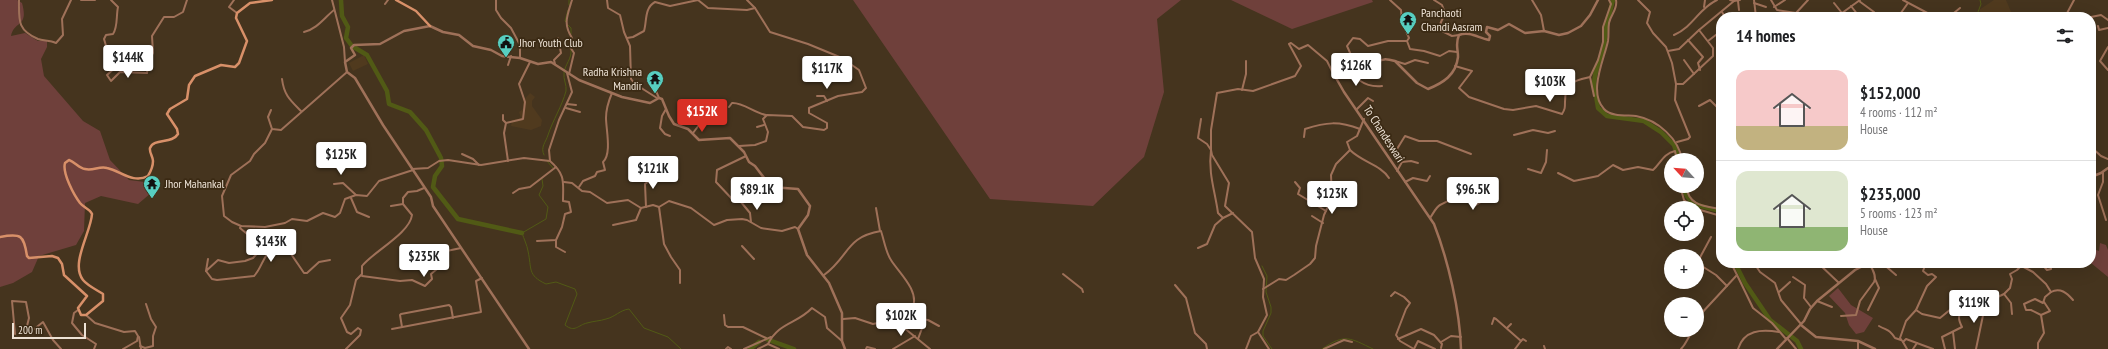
<!DOCTYPE html>
<html lang="en">
<head>
<meta charset="utf-8">
<style>
  :root { --surface:#fff; --page:#f2f2f2; --text:#202124; --muted:#757577; --line:#e0e0e0; --accent:#d93025 }
  body { margin:0; font-family:"PT Sans Narrow",sans-serif; background:var(--page); color:var(--text); height:100vh; display:flex; flex-direction:column; font-size:15px; white-space:nowrap }
  * { box-sizing:border-box; margin:0 }
  p { font-size:13px; color:var(--muted) }
  .icon { flex:none; width:22px; height:22px; fill:none; stroke:currentColor; stroke-width:2; stroke-linecap:round; stroke-linejoin:round }
  .map { position:relative; flex:1; overflow:hidden }
  .side { position:absolute; left:1716px; top:12px; width:380px; height:256px; display:flex; flex-direction:column; background:var(--surface); border-radius:16px; box-shadow:0 4px 16px #0002 }
  .side>* { flex:none }
  .needle { width:26px; rotate:296deg }
  .controls { position:absolute; left:1664px; top:153px; display:grid; gap:8px }
  .controls a { display:grid; place-items:center; width:40px; height:40px; border-radius:50%; background:var(--surface); box-shadow:0 4px 16px #0002; font-size:20px }
  .scale { position:absolute; left:12px; bottom:10px; width:74px; box-sizing:border-box; padding-left:4px; border:2px solid #ede2d5; border-top:0; font-size:11px; line-height:14px; white-space:nowrap; color:#ede2d5; -webkit-text-stroke:3px #3b2a14; paint-order:stroke }
  .price { position:absolute; translate:-50% -34px; padding:0 9px; border-radius:4px; background:#fff; color:#222; font-size:13px; line-height:26px; filter:drop-shadow(0 1px 2px #0008) }
  .price::after { content:''; position:absolute; left:50%; top:24px; width:12px; height:9px; margin-left:-6px; background:inherit; clip-path:polygon(0 0,100% 0,50% 100%) }
  .price.on { background:var(--accent); color:#fff }
  ul { padding:0; list-style:none }
  li { display:flex; align-items:center; gap:12px; height:100px; padding:0 20px }
  li+li { border-top:1px solid var(--line) }
  li span { display:grid; place-items:center; flex:none; width:112px; height:80px; border-radius:12px; color:#555 }
  li>.icon { margin-inline-start:auto }
  span .icon { width:48px; height:48px; fill:#fffc; stroke-width:1 }
  li b { font-size:17px }
  h2 { display:flex; justify-content:space-between; align-items:center; height:48px; padding:0 20px; font-size:17px }
  .map>svg:first-child { display:block }
  .built { fill:#503a1e }
  .green { fill:#6f403b }
  .lines { fill:none; stroke-linecap:round; stroke-linejoin:round }
  .stream { stroke:#515a15; stroke-width:1 }
  .river { stroke:#515a15; stroke-width:4.5 }
  .minor { stroke:#9f7159; stroke-width:2 }
  .tertiary { stroke:#9f7159; stroke-width:2.5 }
  .secondary { stroke:#d89069; stroke-width:2.5 }
  .labels { text-anchor:middle; stroke-width:3.5; stroke-linejoin:round; paint-order:stroke }
  .poi-label { font-size:12px; fill:#ede2d5; stroke:#3b2a14; text-anchor:start }
  .street-label { font-size:12px; fill:#ede2d5; stroke:#3b2a14 }
</style>
</head>
<body>
<div class="map">
<svg width="2108" height="349" viewBox="0 0 2108 349">
  <rect width="100%" height="100%" fill="#45341e"/>
  <!-- built -->
  <g class="built">
    <polygon points="1994,0 2006,0 2012,14 2012,17 1984,17 1979,10"/>
    <polygon points="364,55 368,64 353,71 349,63"/>
    <polygon points="530,93 535,97 532,101 532,106 542,120 541,126 531,130 511,126 512,120 521,118 519,112 523,109 523,101"/>
  </g>
  <!-- green -->
  <g class="green">
    <path d="M0 0H17L22 3C29 28 14 20 11 36L25 33 38 41H47V47L41 59 44 76 83 121 100 131 110 160 129 180 145 182 151 193 138 204 101 196 85 203 84 231 76 245 39 256 32 272 13 283 0 287Z"/>
    <polygon points="853,0 1181,0 1157,19 1164,92 1144,157 1093,206 990,199"/>
    <polygon points="1231,0 1372,0 1373,2 1292,29"/>
    <polygon points="2100,243 2106,245 2108,250 2108,277 2091,263 2091,248 2099,251"/>
    <polygon points="1838,288 1851,305 1873,318 1864,332 1856,334 1849,325 1845,313 1829,296"/>
  </g>
  <g class="lines">
    <!-- stream -->
    <g class="stream">
      <polyline points="569,0 569,5"/>
      <polyline points="1980,0 1981,4 1978,12 1984,17"/>
      <polyline points="566,22 565,21 568,10"/>
      <polyline points="568,25 571,28 571,34"/>
      <path d="M544 155C540 147 546 142 548 135 553 120 562 106 566 91 567 85 563 79 564 73 565 64 572 59 571 50"/>
      <polyline points="547,161 553,168"/>
      <path d="M542 179 543 186 539 195 548 207 546 219 522 233C524 239 527 245 528 251 532 269 527 275 546 284L556 282 575 289 577 294 565 325C575 333 578 325 587 323 594 321 600 321 606 319 615 317 620 310 629 309L644 328 668 337 681 349"/>
      <polyline points="1262,266 1267,276 1266,292 1271,307 1271,313 1263,331 1263,336 1272,349"/>
      <path d="M1322 349C1345 333 1350 338 1373 349"/>
    </g>
    <!-- river -->
    <g class="river">
      <polyline points="341,0 342,16 348,27 346,38 352,46 367,55 387,91 389,104 410,112 426,130 440,156"/>
      <polyline points="1613,0 1606,27 1604,46 1595,75 1594,83 1598,108 1607,116 1644,121 1661,132 1674,145 1679,160"/>
      <polyline points="441,158 442,166 435,176 433,187 458,219 522,233"/>
      <path d="M1683 186C1687 206 1703 207 1721 211"/>
      <polyline points="1735,263 1745,283 1770,320 1797,341 1801,349"/>
      <polyline points="766,339 794,349"/>
      <polyline points="750,349 759,342"/>
    </g>
    <!-- minor -->
    <g class="minor">
      <path d="M19 0C19 20 17 30 38 39 43 41 50 40 56 43L63 35 62 19 71 0"/>
      <polyline points="81,0 95,0"/>
      <path d="M111 0 118 7C116 16 118 27 113 34L106 35 104 39 109 56 118 62V65L107 75 111 81 120 72 147 73 149 60 153 53 152 36 164 17H174L183 12 187 0"/>
      <polyline points="234,0 229,7 237,13"/>
      <polyline points="332,0 344,47 345,62"/>
      <polyline points="496,0 496,10 501,18 511,28 520,45 520,58"/>
      <polyline points="607,0 608,8 620,15 624,32 630,46 631,79 635,84 657,98"/>
      <polyline points="1434,0 1442,5 1445,13 1438,29 1452,36 1459,35"/>
      <polyline points="1532,0 1541,15 1544,31"/>
      <path d="M1616 0C1618 9 1611 14 1609 23 1608 29 1609 35 1608 41 1604 60 1588 92 1604 109 1611 117 1627 115 1636 116 1658 120 1679 139 1682 160"/>
      <polyline points="1638,0 1650,12 1647,23 1653,33 1666,47 1672,63 1676,84 1675,100 1690,137 1688,139 1677,142"/>
      <polyline points="1730,0 1734,1"/>
      <polyline points="1754,0 1756,17"/>
      <polyline points="1771,0 1777,10 1796,13 1800,17"/>
      <polyline points="1903,0 1935,17"/>
      <polyline points="1738,1 1739,10"/>
      <polyline points="1859,1 1874,12"/>
      <polyline points="1754,3 1766,7"/>
      <polyline points="1834,3 1842,13"/>
      <polyline points="385,4 388,0"/>
      <polyline points="1851,6 1858,15"/>
      <polyline points="1704,7 1705,0"/>
      <polyline points="1774,7 1785,0"/>
      <polyline points="1722,12 1725,17"/>
      <polyline points="1796,13 1808,0"/>
      <polyline points="1844,17 1842,13 1860,0"/>
      <polyline points="1898,17 1908,3"/>
      <polyline points="1949,17 1960,8"/>
      <polyline points="2065,17 2074,0"/>
      <polyline points="2092,20 2091,17 2101,15 2108,20"/>
      <polyline points="2098,26 2099,30 2108,28"/>
      <path d="M304 32C317 29 324 18 334 10"/>
      <path d="M1674 35C1694 26 1699 8 1717 0"/>
      <path d="M627 38 633 37 644 31C647 22 644 8 655 2L670 6 698 0 708 8 747 10 755 8"/>
      <polyline points="1688,40 1703,57 1698,63 1700,70"/>
      <polyline points="1407,41 1410,49 1424,51 1440,56 1449,51 1457,52"/>
      <polyline points="1708,41 1721,31"/>
      <polyline points="2108,47 2100,61 2108,70"/>
      <polyline points="1668,51 1679,49 1699,30"/>
      <polyline points="1351,60 1351,55 1347,46 1353,38 1360,39 1368,46 1388,41 1407,41 1409,38 1402,21 1401,10 1390,0"/>
      <polyline points="1684,60 1694,74"/>
      <polyline points="1395,61 1405,64 1415,60 1428,63"/>
      <path d="M1344 63C1353 77 1364 88 1382 86"/>
      <polyline points="555,64 554,60 561,53 558,38"/>
      <polyline points="508,65 511,56"/>
      <path d="M1455 66 1472 71 1459 88 1469 97 1504 109 1513 110 1536 106 1562 114C1565 109 1565 108 1565 102 1565 82 1573 81 1590 77"/>
      <path d="M569 74 574 53 570 47 572 38C563 24 567 16 572 0"/>
      <path d="M282 79C284 95 290 100 301 111"/>
      <polyline points="1676,84 1683,84 1713,56 1713,48 1699,30 1734,1 1740,0"/>
      <polyline points="657,89 656,91 659,98"/>
      <polyline points="1242,90 1246,74 1246,61"/>
      <polyline points="817,96 824,96 827,101"/>
      <polyline points="1594,96 1590,77 1598,60 1603,42 1603,27 1611,4 1609,0"/>
      <polyline points="567,104 576,105"/>
      <polyline points="1699,106 1710,100 1721,111"/>
      <path d="M729 107 732 103C742 102 755 113 766 115"/>
      <polyline points="566,108 580,112"/>
      <polyline points="666,109 662,116 660,128 665,134 670,136"/>
      <polyline points="1357,109 1368,98 1373,101"/>
      <polyline points="271,110 268,117 272,129 281,130 347,72"/>
      <polyline points="503,115 503,120 506,123"/>
      <polyline points="757,127 764,125"/>
      <polyline points="272,129 265,143 254,154 250,161 231,175 222,196 224,216 232,222 241,226 265,227 285,223 292,219 307,221 323,213 335,217 340,213 345,199 356,195 367,196 379,181 413,170"/>
      <polyline points="693,133 699,125"/>
      <polyline points="1514,135 1533,130 1548,133 1555,131"/>
      <path d="M1304 137 1305 129C1326 122 1339 121 1360 129"/>
      <polyline points="739,146 755,145 766,141 768,132 763,119 767,115 792,116 803,127 824,130 827,128 827,123 809,113 809,108 838,96 862,92 866,88 859,70 842,58 808,44 770,32 755,8 747,0"/>
      <polyline points="2091,147 2101,156 2108,159"/>
      <path d="M1350 150C1362 162 1381 165 1389 178"/>
      <polyline points="462,154 473,159 479,165"/>
      <polyline points="746,156 717,170 716,182 734,201 741,202 750,213 751,222"/>
      <polyline points="508,161 504,133 506,123 523,119 525,102 519,84 530,62"/>
      <polyline points="550,161 549,150 559,120 572,92 567,73"/>
      <polyline points="1402,162 1411,161 1418,163"/>
      <path d="M412 169 428 168 439 161 448 160 481 165 524 158 550 161C566 175 563 182 563 201L569 202 571 212 565 214 562 227 556 240 537 241"/>
      <polyline points="1528,169 1541,173 1546,162 1547,150"/>
      <polyline points="1397,171 1402,162 1397,149 1405,136 1419,141 1437,141 1471,154"/>
      <polyline points="2103,172 2103,182 2098,195 2106,220"/>
      <path d="M1558 173 1574 181 1598 176 1613 165 1623 170 1638 167 1653 170C1660 164 1664 153 1675 151L1677 160"/>
      <polyline points="564,182 572,183 582,191 590,192 607,203 628,200 641,208 653,205 659,207 669,201 691,208 714,225 727,220 742,219 747,220 761,228 782,231 795,227 798,229"/>
      <polyline points="1295,182 1300,188 1298,194 1326,211"/>
      <polyline points="1405,182 1413,178 1427,181 1430,176"/>
      <polyline points="334,184 343,183 356,195"/>
      <polyline points="1680,186 1684,200 1694,208"/>
      <path d="M1686 186C1689 206 1703 206 1721 209"/>
      <path d="M579 187 583 181 595 176 597 172 605 170 603 162C612 154 606 129 606 118 606 111 609 100 612 93"/>
      <polyline points="1463,192 1476,205 1489,197"/>
      <polyline points="513,193 519,189 530,187 556,167"/>
      <polyline points="351,198 357,212 369,217"/>
      <polyline points="391,206 403,204 403,198 408,192 417,191 424,188"/>
      <polyline points="646,207 645,184 650,180 651,176"/>
      <polyline points="659,207 664,244 671,257 680,270 680,283"/>
      <polyline points="876,208 880,231"/>
      <polyline points="1697,209 1721,216"/>
      <polyline points="1312,216 1323,223"/>
      <polyline points="1223,218 1233,213"/>
      <path d="M1430 218C1433 214 1436 207 1440 205 1452 199 1467 193 1473 180"/>
      <polyline points="613,225 636,220 641,208"/>
      <polyline points="1711,237 1697,263 1716,275 1727,286"/>
      <polyline points="556,240 556,247 565,252"/>
      <polyline points="742,246 754,259"/>
      <polyline points="265,247 289,251 304,273 307,273 319,262 330,260"/>
      <path d="M1198 248 1207 244 1215 225 1223 218 1218 213C1215 191 1208 173 1211 150L1207 144 1198 138 1201 119"/>
      <polyline points="208,259 206,271 218,260 229,263 245,261 253,258 262,248 280,242 253,239 240,228 241,226"/>
      <polyline points="1754,263 1760,272 1775,283 1781,300 1801,324"/>
      <polyline points="1818,263 1839,283"/>
      <polyline points="1882,263 1896,275"/>
      <polyline points="2016,263 2033,272 2046,284 2051,292 2045,297 2043,303 2035,299 2024,304 2026,310 2031,310 2041,315 2044,333 2038,343 2038,349"/>
      <polyline points="2041,263 2047,270 2051,269 2051,264 2059,265"/>
      <path d="M206 271 212 279 217 280 254 276C262 268 263 255 273 248"/>
      <polyline points="1063,274 1082,289 1083,292"/>
      <path d="M824 275C850 256 845 237 881 231 884 240 886 253 891 260 899 273 919 290 913 307L924 323 918 339"/>
      <polyline points="1737,275 1753,308 1772,323 1786,339"/>
      <polyline points="362,276 400,281 412,280 425,286 432,279 431,274 437,269 435,257 437,253 461,248"/>
      <polyline points="1793,277 1805,285 1804,298 1811,307"/>
      <polyline points="1175,285 1186,298 1195,333 1206,344 1207,349"/>
      <polyline points="1263,289 1279,279 1286,280 1294,275 1310,264 1315,258 1316,246 1324,215 1332,198 1331,175 1336,164 1350,150 1347,142 1357,136 1364,119"/>
      <polyline points="1779,292 1790,282"/>
      <path d="M2051 292C2060 287 2067 293 2073 300"/>
      <polyline points="2004,294 2011,303 2012,314"/>
      <polyline points="1391,296 1395,292 1404,297 1410,303 1406,309 1396,335 1400,341 1414,349"/>
      <polyline points="1817,301 1832,307"/>
      <polyline points="78,310 74,313 72,323 82,335 96,344 94,349"/>
      <polyline points="1868,310 1879,288 1875,279"/>
      <polyline points="1916,310 1922,314 1940,318 1962,300 1977,298 1989,301 2004,294 2010,288 2012,279 2010,274 2017,270 2021,266"/>
      <polyline points="86,315 95,323 124,332 135,331 138,336 137,341 123,349"/>
      <polyline points="724,315 725,325 728,327 743,327 766,338"/>
      <polyline points="2041,315 2050,311 2044,302"/>
      <path d="M1841 316 1856 315 1860 301 1874 282C1877 276 1872 268 1869 263"/>
      <polyline points="843,319 855,318 873,324 882,322 903,327 930,349"/>
      <polyline points="921,319 928,320 939,326"/>
      <polyline points="1492,324 1494,318 1496,319 1521,341 1515,349"/>
      <polyline points="1697,326 1699,316 1737,275 1731,263"/>
      <path d="M1879 326C1888 331 1889 329 1895 338L1901 340"/>
      <polyline points="402,327 400,315 401,314 449,305 451,307 453,318"/>
      <polyline points="1507,328 1511,324"/>
      <polyline points="392,329 481,312 476,281 482,278"/>
      <polyline points="1953,332 1955,349"/>
      <polyline points="15,334 12,301 26,302 29,318 27,326 29,329 33,330 43,322 53,340 61,349"/>
      <polyline points="139,337 141,349"/>
      <polyline points="1787,338 1796,349"/>
      <polyline points="1398,339 1421,329 1434,335 1442,344 1441,348"/>
      <polyline points="1521,341 1523,339 1526,341"/>
      <polyline points="1858,341 1858,349"/>
      <polyline points="1441,342 1451,336 1461,337"/>
      <polyline points="1903,342 1900,338 1906,321 1916,310 1927,286 1936,277 1932,274 1928,275 1923,271 1926,263"/>
      <polyline points="768,344 779,349"/>
      <polyline points="140,346 145,348 153,346 153,336 156,327 151,319 146,304"/>
      <polyline points="1544,346 1545,349"/>
      <path d="M346 349 360 335 361 330 358 328 351 334 347 332 341 318 350 305 356 280 362 274V266C373 252 410 233 412 215L403 204"/>
      <polyline points="726,349 728,347 731,349"/>
      <polyline points="744,349 771,337"/>
      <path d="M758 349 768 344C779 322 797 324 812 308L825 317 827 328 842 341"/>
      <polyline points="866,349 867,347 875,349"/>
      <polyline points="893,349 915,336"/>
      <polyline points="1246,349 1251,336 1258,332"/>
      <polyline points="1269,349 1258,332 1267,315 1263,297 1264,279 1255,258 1252,232 1225,206 1229,183 1212,155 1211,150 1211,130 1217,93 1238,89 1253,91 1295,76 1301,66 1289,44 1291,43 1299,49 1308,45 1327,61 1332,71"/>
      <polyline points="1324,349 1344,340 1352,342"/>
      <polyline points="1414,349 1418,341 1435,349"/>
      <path d="M1681 349C1687 343 1688 336 1694 330"/>
      <path d="M1738 349C1744 330 1761 329 1779 332"/>
      <polyline points="1907,349 1903,342 1906,339 1933,349"/>
      <polyline points="1913,349 1917,343"/>
      <path d="M1945 349 1942 337 1962 327C1961 325 1959 320 1959 318 1959 310 1967 302 1974 299"/>
      <polyline points="1976,349 1986,301"/>
    </g>
    <!-- tertiary -->
    <g class="tertiary">
      <polyline points="2091,177 2101,173 2108,168"/>
      <polyline points="1801,325 1816,337 1858,341 1875,349"/>
      <polyline points="529,349 433,206 431,197 383,125 355,78 347,72 345,62 355,55 351,48 354,45 380,44 404,31 430,26 443,32 459,35 473,46 491,50 502,56 520,58 538,64 551,62 579,80 622,97 650,103 659,98 662,99 669,116 674,124 688,129 699,140 730,138 744,152 749,162 755,166 771,187 798,189 810,206 808,215 798,229 807,255 829,283 842,313 842,341 845,349"/>
      <path d="M1461 349C1460 311 1448 260 1434 224L1344 92 1332 71 1348 60H1351L1356 69C1361 66 1365 66 1370 65 1382 61 1380 57 1395 61L1417 83 1428 89C1443 83 1456 75 1458 57 1458 48 1455 44 1459 35 1470 31 1478 38 1489 40L1490 36 1486 32 1487 27 1498 30 1509 24 1525 33 1544 31 1559 35 1568 33 1581 26 1590 15 1598 0"/>
      <polyline points="1777,349 1804,321 1810,309 1817,301 1855,270 1869,263"/>
    </g>
    <!-- secondary -->
    <g class="secondary">
      <polyline points="396,0 416,11 430,26"/>
      <path d="M0 237C21 233 24 235 27 256L29 258 52 256 58 258 62 264 64 275 87 296 78 308 81 315H86L103 301V294C97 290 88 286 83 280 70 264 91 232 92 214 90 209 84 208 80 203 74 195 62 173 65 163L69 160C75 162 79 168 85 169 93 171 99 166 107 168 121 171 133 184 148 176 151 171 153 166 153 161 153 157 149 152 150 148 154 138 172 144 178 134L177 129 167 114 170 109 187 99 189 85 195 76 221 65 235 67 239 63 247 41 236 18 237 13 250 3 272 0"/>
    </g>
  </g>
  <!-- icons -->
  <defs>
    <symbol id="temple-pin" viewBox="-11 -11 22 30"><path d="M0 17L-7.5 6A9.5 9.5 0 1 1 7.5 6Z" fill="#57cec1" stroke="#3b2a14"/><path d="M0-6L5-2H3V0L6.5 2.5H4V6H1.5V3h-3V6H-4V2.5H-6.5L-3 0V-2H-5Z" fill="#111"/></symbol>
    <symbol id="civic-pin" viewBox="-11 -11 22 30"><path d="M0 17L-7.5 6A9.5 9.5 0 1 1 7.5 6Z" fill="#57cec1" stroke="#3b2a14"/><path d="M-.6-6.5H3V-4.5H.6V-3L4-1V1h2V6H-6V1h2V-1L-.6-3ZM-1.2 2.5V6h2.4V2.5Z" fill="#111"/></symbol>
  </defs>
  <g fill-rule="evenodd">
    <use href="#temple-pin" x="1398" y="10" width="20" height="27"/>
    <use href="#civic-pin" x="496" y="33" width="20" height="27"/>
    <use href="#temple-pin" x="645" y="69" width="20" height="27"/>
    <use href="#temple-pin" x="142" y="174" width="20" height="27"/>
  </g>
  <g class="labels">
    <!-- poi labels -->
    <g class="poi-label">
      <text x="1421" y="17">Panchaoti<tspan x="1421" dy="14">Chandi Aasram</tspan></text>
      <text x="519" y="47">Jhor Youth Club</text>
      <text x="642" y="76" text-anchor="end">Radha Krishna<tspan x="642" dy="14">Mandir</tspan></text>
      <text x="165" y="188">Jhor Mahankal</text>
    </g>
    <!-- street labels -->
    <g class="street-label">
      <text transform="translate(1384 134) rotate(57)" y="4">To Chandeswari</text>
    </g>
  </g>
</svg>
<div class="controls">
<a><svg class="needle" viewBox="-14 -14 28 28"><path d="M0-13l5 13h-10z" fill="#e53935"/><path d="M0 13l5-13h-10z" fill="#757577"/></svg></a>
<a><svg class="icon" aria-label="locate" viewBox="0 0 24 24"><circle cx="12" cy="12" r="6"/><path d="M12 2v4M12 18v4M2 12h4M18 12h4"/></svg></a>
<a>+</a>
<a>−</a>
</div>
<div class="scale">200 m</div>
<b class="price" style="left:128px;top:79px">$144K</b>
<b class="price" style="left:1356px;top:87px">$126K</b>
<b class="price" style="left:827px;top:90px">$117K</b>
<b class="price" style="left:1550px;top:103px">$103K</b>
<b class="price on" style="left:702px;top:133px">$152K</b>
<b class="price" style="left:341px;top:176px">$125K</b>
<b class="price" style="left:653px;top:190px">$121K</b>
<b class="price" style="left:757px;top:211px">$89.1K</b>
<b class="price" style="left:1473px;top:211px">$96.5K</b>
<b class="price" style="left:1332px;top:215px">$123K</b>
<b class="price" style="left:271px;top:263px">$143K</b>
<b class="price" style="left:424px;top:278px">$235K</b>
<b class="price" style="left:1974px;top:324px">$119K</b>
<b class="price" style="left:901px;top:337px">$102K</b>
<section class="side">
<h2>14 homes<svg class="icon" aria-label="filters" viewBox="0 0 24 24"><path d="M4 7h16M4 17h16"/><circle cx="9" cy="7" r="2"/><circle cx="15" cy="17" r="2"/></svg></h2>
<ul>
<li><span style="background:linear-gradient(#f6c9c9 70%,#c2b280 0)"><svg class="icon" aria-label="home" viewBox="0 0 24 24"><path d="M3 11l9-7 9 7M6 9v11h12V9"/></svg></span><div><b>$152,000</b><p>4 rooms · 112 m²</p><p>House</p></div></li>
<li><span style="background:linear-gradient(#dfe7d0 70%,#8fb573 0)"><svg class="icon" aria-label="home" viewBox="0 0 24 24"><path d="M3 11l9-7 9 7M6 9v11h12V9"/></svg></span><div><b>$235,000</b><p>5 rooms · 123 m²</p><p>House</p></div></li>
</ul>
</section>
</div>
</body>
</html>
